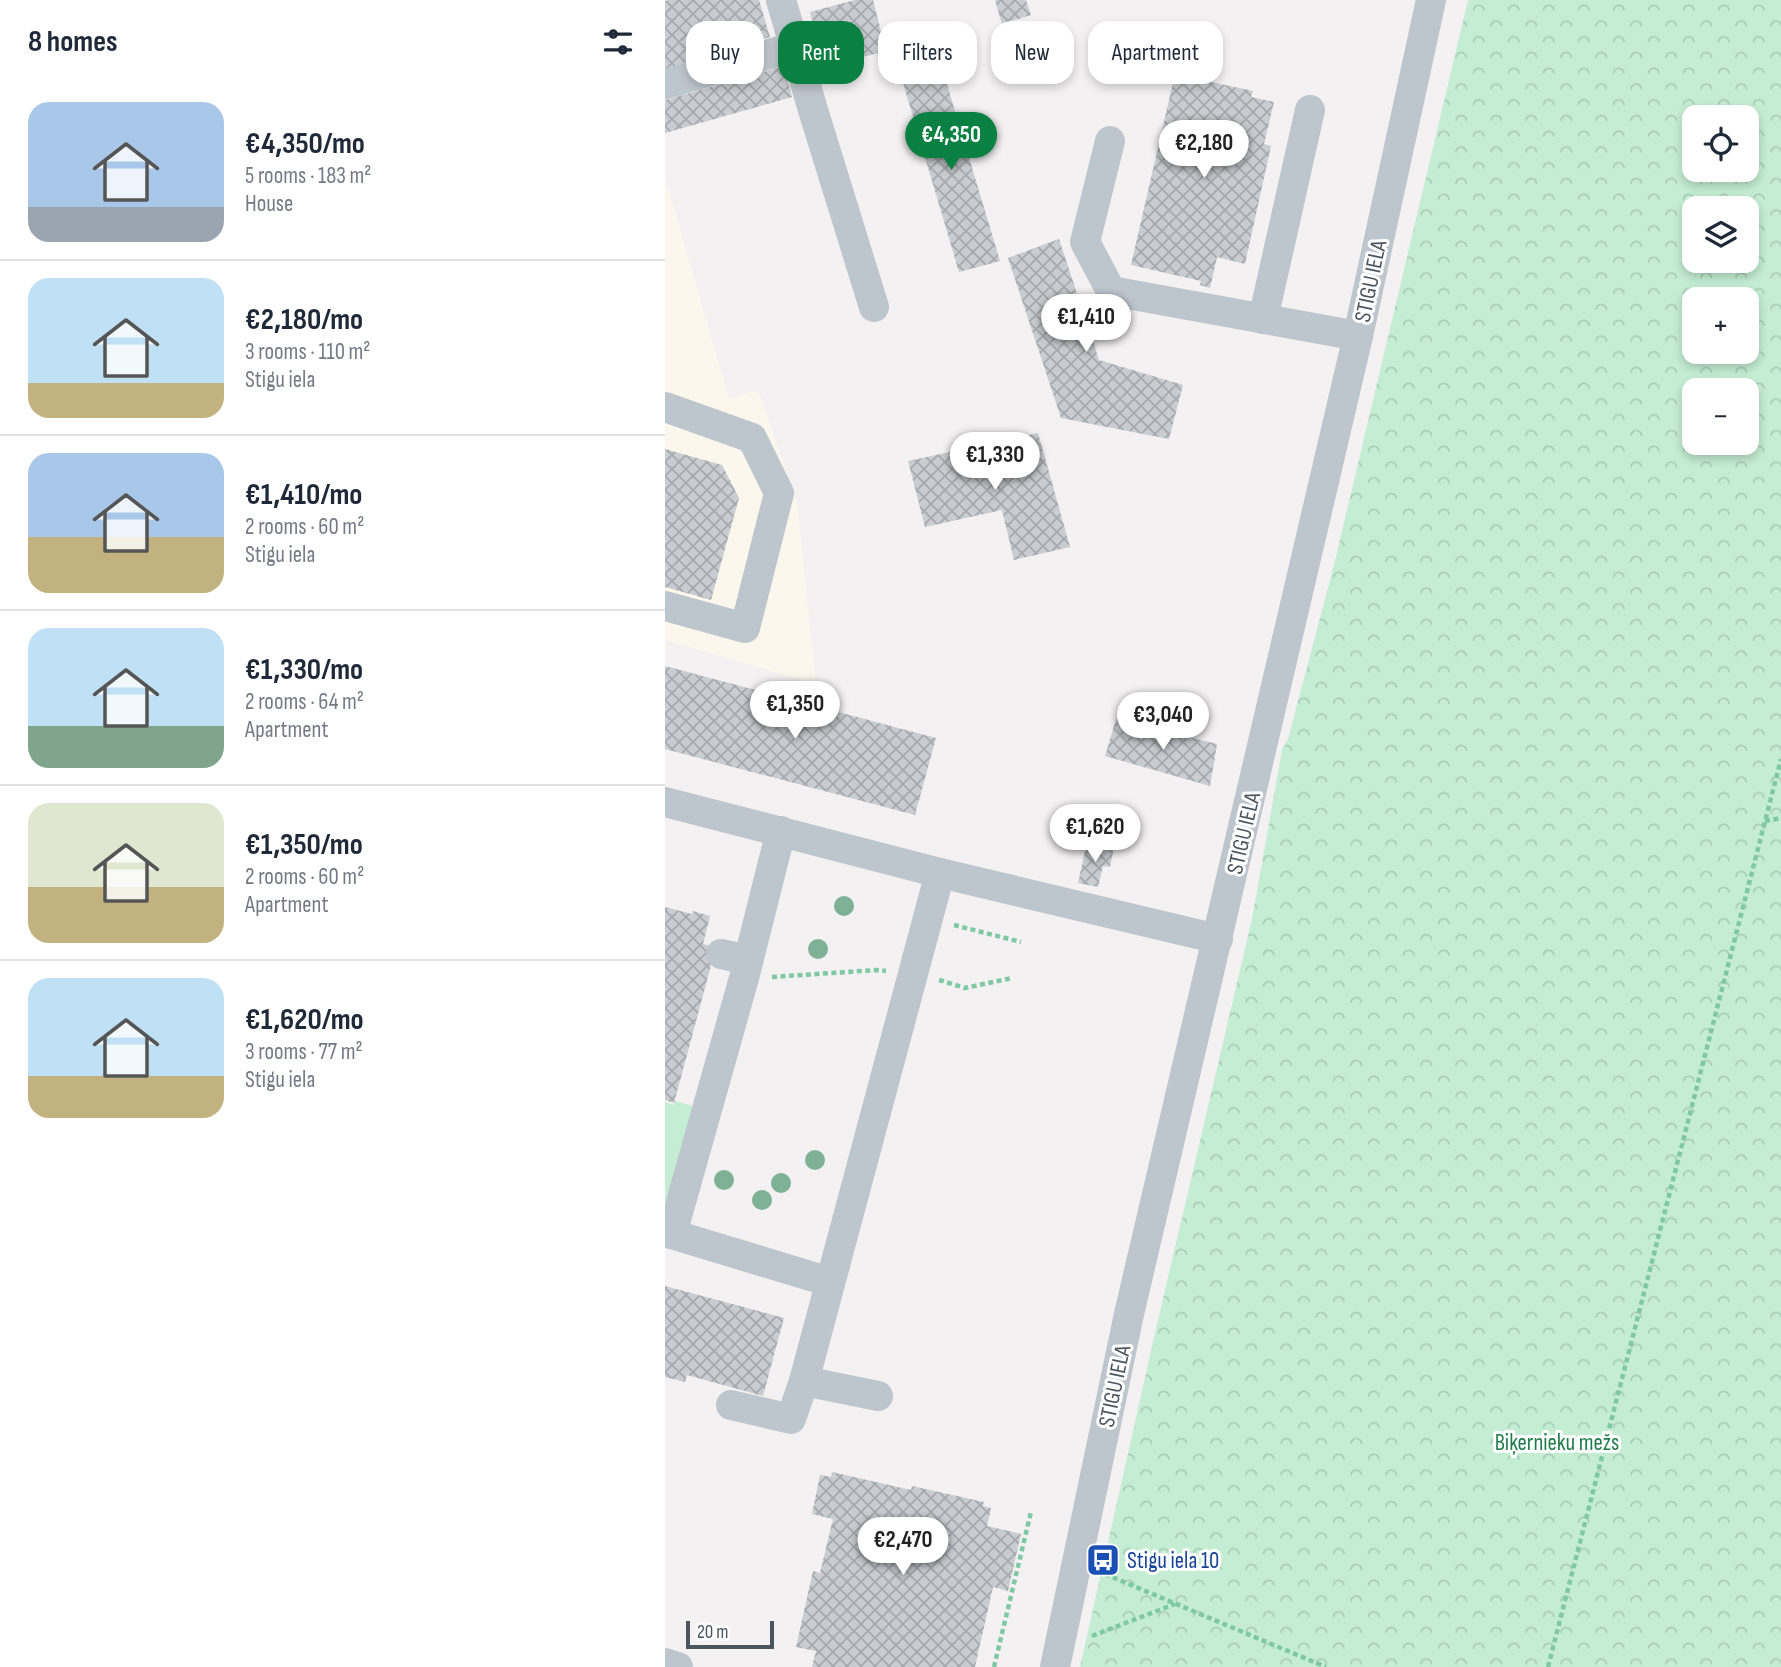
<!DOCTYPE html>
<html lang="en">
<head>
<meta charset="utf-8">
<style>
  :root { --surface:#fff; --page:#f2f2f3; --text:#1f2937; --muted:#747a83; --line:#e0e1e3; --accent:#0b8043 }
  body { margin:0; font-family:"Sofia Sans Condensed",sans-serif; background:var(--page); color:var(--text); height:100vh; display:flex; flex-direction:column; font-size:26px; white-space:nowrap }
  * { box-sizing:border-box; margin:0 }
  p { font-size:23px; color:var(--muted) }
  .icon { flex:none; width:38px; height:38px; fill:none; stroke:currentColor; stroke-width:2; stroke-linecap:round; stroke-linejoin:round }
  .map { position:relative; flex:1; overflow:hidden }
  .side { display:flex; flex-direction:column; background:var(--surface); width:665px }
  .side>* { flex:none }
  .hud { position:absolute; left:21px; top:21px; width:665px; height:63px; display:flex; gap:14px }
  .tools { position:absolute; left:1017px; top:105px; display:grid; gap:14px }
  .tools a { display:grid; place-items:center; width:77px; height:77px; border-radius:14px; background:var(--surface); box-shadow:0 4px 10px #0003; font-size:35px }
  .scale { position:absolute; left:21px; bottom:18px; width:88px; box-sizing:border-box; padding-left:7px; border:4px solid #4a555e; border-top:0; font-size:19px; line-height:24px; white-space:nowrap; color:#4a555e; -webkit-text-stroke:5px #fff; paint-order:stroke }
  .price { position:absolute; translate:-50% -60px; padding:0 16px; border-radius:24px; background:#fff; color:#222; font-size:23px; line-height:46px; filter:drop-shadow(0 2px 4px #0008) }
  .price::after { content:''; position:absolute; left:50%; top:42px; width:21px; height:16px; margin-left:-10px; background:inherit; clip-path:polygon(0 0,100% 0,50% 100%) }
  .price.active { background:var(--accent); color:#fff }
  ul { padding:0; list-style:none }
  li { display:flex; align-items:center; gap:21px; height:175px; padding:0 28px }
  li+li { border-top:2px solid var(--line) }
  li span { display:grid; place-items:center; flex:none; width:196px; height:140px; border-radius:21px; color:#555 }
  li>.icon { margin-inline-start:auto }
  span .icon { width:84px; height:84px; fill:#fffc; stroke-width:1 }
  li b { font-size:30px }
  h2 { display:flex; justify-content:space-between; align-items:center; height:84px; padding:0 28px; font-size:30px }
  .chip { padding:0 24px; border-radius:21px; background:var(--surface); box-shadow:0 4px 10px #0003; font-size:24px; line-height:63px }
  .chip.active { background:var(--accent); color:#fff }
  main { display:flex; flex:1; min-height:0 }
  .map>svg:first-child { display:block }
  .commercial { fill:#fcf7ed }
  .green { fill:#c4edd3 }
  .forest { fill:url(#forest-crowns); fill-rule:evenodd }
  .building { fill:url(#building-cross-hatch) }
  .lines { fill:none; stroke-linecap:round; stroke-linejoin:round }
  .path { stroke:#7ec9a3; stroke-width:4.5; stroke-dasharray:5 3.5; stroke-linecap:butt }
  .minor { stroke:#bec6cd; stroke-width:30 }
  .tree { fill:#7eb196 }
  .labels { text-anchor:middle; stroke-width:6; stroke-linejoin:round; paint-order:stroke }
  .street-label { font-size:23px; fill:#4a555e; stroke:#fff }
  .park-label { font-size:23px; fill:#1e7c4b; stroke:#fff }
  .transit-label { font-size:23px; fill:#164399; stroke:#fff; text-anchor:start }
</style>
</head>
<body>
<main>
<section class="side">
<h2>8 homes<svg class="icon" aria-label="filters" viewBox="0 0 24 24"><path d="M4 7h16M4 17h16"/><circle cx="9" cy="7" r="2"/><circle cx="15" cy="17" r="2"/></svg></h2>
<ul>
<li><span style="background:linear-gradient(#a9c7e8 75%,#9aa5b1 0)"><svg class="icon" aria-label="home" viewBox="0 0 24 24"><path d="M3 11l9-7 9 7M6 9v11h12V9"/></svg></span><div><b>€4,350/mo</b><p>5 rooms · 183 m²</p><p>House</p></div></li>
<li><span style="background:linear-gradient(#bfe0f5 75%,#c2b280 0)"><svg class="icon" aria-label="home" viewBox="0 0 24 24"><path d="M3 11l9-7 9 7M6 9v11h12V9"/></svg></span><div><b>€2,180/mo</b><p>3 rooms · 110 m²</p><p>Stigu iela</p></div></li>
<li><span style="background:linear-gradient(#a9c7e8 60%,#c2b280 0)"><svg class="icon" aria-label="home" viewBox="0 0 24 24"><path d="M3 11l9-7 9 7M6 9v11h12V9"/></svg></span><div><b>€1,410/mo</b><p>2 rooms · 60 m²</p><p>Stigu iela</p></div></li>
<li><span style="background:linear-gradient(#bfe0f5 70%,#7fa58c 0)"><svg class="icon" aria-label="home" viewBox="0 0 24 24"><path d="M3 11l9-7 9 7M6 9v11h12V9"/></svg></span><div><b>€1,330/mo</b><p>2 rooms · 64 m²</p><p>Apartment</p></div></li>
<li><span style="background:linear-gradient(#dfe7d0 60%,#c2b280 0)"><svg class="icon" aria-label="home" viewBox="0 0 24 24"><path d="M3 11l9-7 9 7M6 9v11h12V9"/></svg></span><div><b>€1,350/mo</b><p>2 rooms · 60 m²</p><p>Apartment</p></div></li>
<li><span style="background:linear-gradient(#bfe0f5 70%,#c2b280 0)"><svg class="icon" aria-label="home" viewBox="0 0 24 24"><path d="M3 11l9-7 9 7M6 9v11h12V9"/></svg></span><div><b>€1,620/mo</b><p>3 rooms · 77 m²</p><p>Stigu iela</p></div></li>
</ul>
</section>
<div class="map">
<svg width="1116" height="1667" viewBox="0 0 1116 1667">
  <defs>
    <pattern id="forest-crowns" width="20" height="18" patternUnits="userSpaceOnUse" patternTransform="scale(1.75)"><rect width="20" height="18" fill="#c4edd3"/><path d="M2 6a3 3 0 1 1 6 0M12 15a3 3 0 1 1 6 0" fill="none" stroke="#aacdb8"/></pattern>
    <pattern id="building-cross-hatch" width="8" height="8" patternUnits="userSpaceOnUse" patternTransform="scale(1.75)"><rect width="8" height="8" fill="#c9ccd0"/><path d="M0 0l8 8M0 8l8-8" fill="none" stroke="#a5a8ac"/></pattern>
  </defs>
  <rect width="100%" height="100%" fill="#f3f1f1"/>
  <!-- commercial -->
  <polygon class="commercial" points="0,177 64,399 93,390 132,502 151,684 0,640"/>
  <!-- green -->
  <polygon class="green" points="10,1101 32,1107 0,1205 0,1102 9,1105"/>
  <!-- forest -->
  <path class="forest" d="M803 0H1116V1667H415L490 1333 587 919 617 750 623 739 668 569ZM1029 117H1082V170H1029ZM1029 208H1082V261H1029ZM1029 299H1082V352H1029ZM1029 390H1082V443H1029Z"/>
  <!-- building -->
  <g class="building">
    <polygon points="3,0 94,0 105,37 0,69 0,1"/>
    <polygon points="190,0 208,0 221,51 159,67 145,12"/>
    <polygon points="330,0 361,0 366,15 337,24"/>
    <polygon points="119,66 127,97 0,133 0,100"/>
    <polygon points="278,71 335,261 294,272 238,83"/>
    <polygon points="510,74 588,91 586,97 609,102 599,144 606,146 580,264 552,257 545,288 535,285 536,281 466,265"/>
    <polygon points="394,239 434,360 518,385 504,439 396,418 343,258"/>
    <polygon points="373,433 405,547 349,560 337,510 260,527 243,461"/>
    <polygon points="0,449 57,465 74,498 46,600 0,587"/>
    <polygon points="0,666 271,738 250,815 0,749"/>
    <polygon points="451,719 552,744 545,786 440,756"/>
    <polygon points="422,842 449,848 445,867 438,866 433,887 413,883"/>
    <polygon points="0,907 27,914 28,911 45,916 38,944 51,947 9,1103 0,1100"/>
    <polygon points="0,1286 119,1318 98,1396 22,1375 20,1382 0,1377"/>
    <polygon points="167,1472 246,1490 247,1486 319,1502 318,1506 326,1508 322,1526 356,1534 343,1591 328,1587 310,1667 147,1667 151,1651 131,1647 148,1571 155,1573 168,1519 147,1514 155,1475 166,1477"/>
  </g>
  <g class="lines">
    <!-- path -->
    <g class="path">
      <polyline points="1100,821 1116,818"/>
      <polyline points="289,925 356,942"/>
      <polyline points="107,977 212,970 221,971"/>
      <polyline points="274,980 300,988 347,978"/>
      <polyline points="440,1574 661,1667"/>
      <polyline points="427,1636 510,1604"/>
      <polyline points="329,1667 366,1512"/>
      <polyline points="883,1667 1116,759"/>
    </g>
    <!-- minor -->
    <g class="minor">
      <polyline points="116,0 148,110 209,307"/>
      <polyline points="0,84 129,47"/>
      <polyline points="445,141 420,242 446,291 693,336"/>
      <polyline points="598,319 645,110"/>
      <polyline points="0,407 87,438 114,493 80,628 0,606"/>
      <polyline points="0,802 275,873 553,939"/>
      <polyline points="56,954 83,960"/>
      <polyline points="0,1232 165,1282"/>
      <polyline points="7,1234 79,978 116,831"/>
      <polyline points="139,1381 213,1396"/>
      <polyline points="66,1405 126,1419 139,1381 275,873"/>
      <polyline points="0,1663 13,1667"/>
      <polyline points="390,1667 464,1314 693,336 766,0"/>
    </g>
  </g>
  <!-- trees -->
  <g class="tree">
    <circle cx="179" cy="906" r="10"/>
    <circle cx="153" cy="949" r="10"/>
    <circle cx="150" cy="1160" r="10"/>
    <circle cx="59" cy="1180" r="10"/>
    <circle cx="116" cy="1183" r="10"/>
    <circle cx="97" cy="1200" r="10"/>
  </g>
  <!-- icons -->
  <defs>
    <symbol id="bus-square" viewBox="-11 -11 22 22"><rect x="-9" y="-9" width="18" height="18" rx="4" fill="#1a4fb4" stroke="#fff"/><path d="M-5-6H5V4H4V6H2V4H-2V6H-4V4H-5ZM-3.5-4V0h7V-4ZM-3.5 1.2v1.5H-2V1.2ZM2 1.2v1.5H3.5V1.2Z" fill="#fff"/></symbol>
  </defs>
  <g fill-rule="evenodd">
    <use href="#bus-square" x="419" y="1541" width="38" height="38"/>
  </g>
  <g class="labels">
    <!-- street labels -->
    <g class="street-label">
      <text transform="translate(705 281) rotate(-78)" y="8">STIGU IELA</text>
      <text transform="translate(578 833) rotate(-77)" y="8">STIGU IELA</text>
      <text transform="translate(449 1386) rotate(-78)" y="8">STIGU IELA</text>
    </g>
    <!-- park labels -->
    <g class="park-label">
      <text x="892" y="1450">Biķernieku mežs</text>
    </g>
    <!-- transit labels -->
    <g class="transit-label">
      <text x="462" y="1568">Stigu iela 10</text>
    </g>
  </g>
</svg>
<div class="tools">
<a><svg class="icon" aria-label="locate" viewBox="0 0 24 24"><circle cx="12" cy="12" r="6"/><path d="M12 2v4M12 18v4M2 12h4M18 12h4"/></svg></a>
<a><svg class="icon" aria-label="layers" viewBox="0 0 24 24"><path d="M12 4l9 5-9 5-9-5zM3 14l9 5 9-5"/></svg></a>
<a>+</a>
<a>−</a>
</div>
<div class="scale">20 m</div>
<b class="price active" style="left:286px;top:172px">€4,350</b>
<b class="price" style="left:539px;top:180px">€2,180</b>
<b class="price" style="left:421px;top:354px">€1,410</b>
<b class="price" style="left:330px;top:492px">€1,330</b>
<b class="price" style="left:130px;top:741px">€1,350</b>
<b class="price" style="left:498px;top:752px">€3,040</b>
<b class="price" style="left:430px;top:864px">€1,620</b>
<b class="price" style="left:238px;top:1577px">€2,470</b>
<div class="hud">
<a class="chip">Buy</a>
<a class="chip active">Rent</a>
<a class="chip">Filters</a>
<a class="chip">New</a>
<a class="chip">Apartment</a>
</div>
</div>
</main>
</body>
</html>
